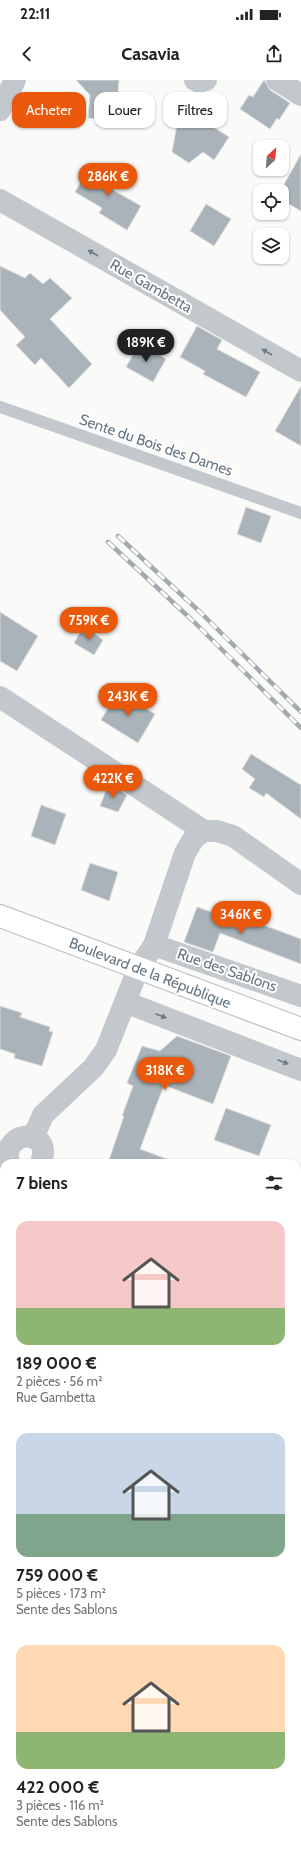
<!DOCTYPE html>
<html lang="fr">
<head>
<meta charset="utf-8">
<style>
  :root { --surface:#fff; --page:#f2f2f2; --text:#222; --muted:#767676; --accent:#ea580c }
  body { margin:0; font-family:Cabin,sans-serif; background:var(--page); color:var(--text); height:100vh; display:flex; flex-direction:column; font-size:15px; white-space:nowrap }
  * { box-sizing:border-box; margin:0 }
  p { font-size:13px; color:var(--muted) }
  .icon { flex:none; width:22px; height:22px; fill:none; stroke:currentColor; stroke-width:2; stroke-linecap:round; stroke-linejoin:round }
  .map { position:relative; flex:1; overflow:hidden }
  .side { position:absolute; left:0px; top:1079px; width:301px; height:692px; display:flex; flex-direction:column; background:var(--surface); border-radius:12px 12px 0 0; box-shadow:0 1px 3px #0004 }
  .side>* { flex:none }
  .guide { position:absolute; left:12px; top:12px; width:277px; height:36px; display:flex; gap:8px }
  .needle { width:26px; rotate:26deg }
  .tools { position:absolute; left:253px; top:60px; display:grid; gap:8px }
  .tools a { display:grid; place-items:center; width:36px; height:36px; border-radius:8px; background:var(--surface); box-shadow:0 1px 3px #0004; font-size:20px }
  .price { position:absolute; translate:-50% -34px; padding:0 9px; border-radius:14px; background:var(--accent); color:#fff; font-size:13px; line-height:26px; filter:drop-shadow(0 1px 2px #0008) }
  .price::after { content:''; position:absolute; left:50%; top:24px; width:12px; height:9px; margin-left:-6px; background:inherit; clip-path:polygon(0 0,100% 0,50% 100%) }
  .price.active { background:#222; color:#fff }
  ul { padding:0; list-style:none }
  li { display:grid; align-content:center; gap:8px; height:212px; padding:0 16px }
  li span { display:grid; place-items:center; height:124px; border-radius:12px; color:#555 }
  li>.icon { margin-inline-start:auto }
  span .icon { width:72px; height:72px; fill:#fffc; stroke-width:1 }
  li b { font-size:17px }
  h2 { display:flex; justify-content:space-between; align-items:center; height:48px; padding:0 16px; font-size:17px }
  .chip { padding:0 14px; border-radius:12px; background:var(--surface); box-shadow:0 1px 3px #0004; font-size:14px; line-height:36px }
  .chip.active { background:var(--accent); color:#fff }
  .status { display:flex; justify-content:space-between; align-items:center; height:28px; padding:0 20px; background:var(--surface); direction:ltr }
  .status svg { height:11px; fill:currentColor }
  header { display:flex; justify-content:space-between; align-items:center; height:52px; padding:0 16px; background:var(--surface); font-size:18px; font-weight:700 }
  .map>svg:first-child { display:block }
  .building { fill:#aab3b9; stroke:#dcdcda }
  .lines { fill:none; stroke-linecap:round; stroke-linejoin:round }
  .primary-casing { stroke:#b5babe; stroke-width:24 }
  .service { stroke:#c3c8cc; stroke-width:12 }
  .minor { stroke:#c3c8cc; stroke-width:22 }
  .primary { stroke:#fff; stroke-width:22 }
  .rail-casing { stroke:#a2aab0; stroke-width:4.5 }
  .rail { stroke:#fff; stroke-width:3; stroke-dasharray:9; stroke-linecap:butt }
  .oneway { fill:#6a7a87 }
  .labels { text-anchor:middle; stroke-width:4; stroke-linejoin:round; paint-order:stroke }
  .street-label { font-size:15px; fill:#657683; stroke:#fff }
</style>
</head>
<body>
<div class="status"><b>22:11</b><svg viewBox="0 0 49 12"><path d="M0 12V9h3v3zM5 12V6h3v6zM10 12V3h3v9zM15 12V0h3v12zM26 1h20v11H26zM47 4h2v5h-2z"/></svg></div>
<header><svg class="icon" aria-label="back" viewBox="0 0 24 24"><path d="M15 5l-7 7 7 7"/></svg>Casavia<svg class="icon" aria-label="share" viewBox="0 0 24 24"><path d="M12 15V3M7 8l5-5 5 5M5 13v7h14v-7"/></svg></header>
<div class="map">
<svg width="301" height="1771" viewBox="0 0 301 1771">
  <rect width="100%" height="100%" fill="#fafaf8"/>
  <!-- building -->
  <g class="building">
    <polygon points="76,0 119,0 116,40 88,38 90,15"/>
    <polygon points="264,0 270,10 290,23 279,40 277,38 270,49 240,29 249,15 253,17"/>
    <polygon points="186,30 229,57 214,80 203,72 189,83 172,72 177,45"/>
    <polygon points="301,74 301,131 282,120 282,108"/>
    <polygon points="91,85 119,101 113,110 141,126 127,150 99,133 102,128 75,112"/>
    <polygon points="206,124 231,139 214,166 190,151"/>
    <polygon points="0,186 25,198 30,193 43,204 50,198 72,218 50,239 92,284 69,308 41,278 35,285 16,265 25,257 0,230"/>
    <polygon points="197,246 222,260 217,269 260,292 246,317 203,294 205,291 180,277"/>
    <polygon points="140,263 166,279 153,302 126,287"/>
    <polygon points="301,306 301,366 275,351"/>
    <polygon points="246,427 271,436 261,463 237,454"/>
    <polygon points="0,532 38,556 17,591 0,581"/>
    <polygon points="84,546 103,560 94,575 74,563"/>
    <polygon points="118,612 155,634 138,663 101,640"/>
    <polygon points="251,674 301,705 301,739 266,713 264,717 249,708 255,699 242,689"/>
    <polygon points="109,703 127,715 118,732 100,726"/>
    <polygon points="41,725 66,734 55,765 31,756"/>
    <polygon points="90,783 118,792 109,821 81,810"/>
    <polygon points="197,827 237,841 239,836 301,859 301,884 220,853 213,872 184,862"/>
    <polygon points="0,926 22,933 20,937 50,947 49,951 53,952 42,986 14,978 15,974 0,969"/>
    <polygon points="177,956 231,976 213,1024 164,1005 140,1069 172,1081 172,1083 108,1083 124,1036 122,1036 133,1006 127,1003 142,966 160,971"/>
    <polygon points="226,1028 271,1045 259,1076 214,1060"/>
  </g>
  <g class="lines">
    <defs>
      <polyline id="primary" points="0,836 301,949"/>
    </defs>
    <!-- primary casing -->
    <use href="#primary" class="primary-casing"/>
    <!-- service -->
    <g class="service">
      <polyline points="0,327 301,433"/>
      <polyline points="297,1623 301,1628"/>
      <polyline points="215,1767 220,1771"/>
      <polyline points="168,1771 171,1767"/>
    </g>
    <!-- minor -->
    <g class="minor">
      <polyline points="195,0 199,2 206,0"/>
      <polyline points="277,0 301,15"/>
      <polyline points="0,30 15,0"/>
      <polyline points="0,120 301,291"/>
      <polyline points="0,617 204,751"/>
      <polyline points="154,865 301,916"/>
      <polyline points="125,922 301,990"/>
      <polyline points="33,1058 43,1035 93,988 106,970 138,889 154,865 185,773 194,758 204,751 217,751 233,756 301,804"/>
      <path d="M9 1083C0 1050 54 1045 41 1083"/>
      <polyline points="0,1344 4,1346"/>
    </g>
    <!-- primary -->
    <use href="#primary" class="primary"/>
    <defs>
      <g id="rail">
        <polyline points="118,456 200,532 301,632"/>
        <polyline points="108,462 192,540 301,648"/>
      </g>
    </defs>
    <!-- rail casing -->
    <use href="#rail" class="rail-casing"/>
    <!-- rail -->
    <use href="#rail" class="rail"/>
  </g>
  <!-- one-way arrows -->
  <defs><path id="oneway-solid" d="M-6-.8H1V-3.2L6.5 0L1 3.2V.8H-6Z"/></defs>
  <g class="oneway">
    <use href="#oneway-solid" transform="translate(93 173) rotate(-150)"/>
    <use href="#oneway-solid" transform="translate(267 272) rotate(-150)"/>
    <use href="#oneway-solid" transform="translate(161 936) rotate(21)"/>
    <use href="#oneway-solid" transform="translate(283 982) rotate(21)"/>
  </g>
  <g class="labels">
    <!-- street labels -->
    <g class="street-label">
      <text transform="translate(151 206) rotate(30)" y="5">Rue Gambetta</text>
      <text transform="translate(156 365) rotate(19)" y="5">Sente du Bois des Dames</text>
      <text transform="translate(227 890) rotate(19)" y="5">Rue des Sablons</text>
      <text transform="translate(150 893) rotate(21)" y="5">Boulevard de la République</text>
    </g>
  </g>
</svg>
<div class="tools">
<a><svg class="needle" viewBox="-14 -14 28 28"><path d="M0-13l5 13h-10z" fill="#e53935"/><path d="M0 13l5-13h-10z" fill="#767676"/></svg></a>
<a><svg class="icon" aria-label="locate" viewBox="0 0 24 24"><circle cx="12" cy="12" r="6"/><path d="M12 2v4M12 18v4M2 12h4M18 12h4"/></svg></a>
<a><svg class="icon" aria-label="layers" viewBox="0 0 24 24"><path d="M12 4l9 5-9 5-9-5zM3 14l9 5 9-5"/></svg></a>
</div>
<b class="price" style="left:108px;top:117px">286K €</b>
<b class="price active" style="left:146px;top:283px">189K €</b>
<b class="price" style="left:89px;top:561px">759K €</b>
<b class="price" style="left:128px;top:637px">243K €</b>
<b class="price" style="left:113px;top:719px">422K €</b>
<b class="price" style="left:241px;top:855px">346K €</b>
<b class="price" style="left:165px;top:1011px">318K €</b>
<div class="guide">
<a class="chip active">Acheter</a>
<a class="chip">Louer</a>
<a class="chip">Filtres</a>
</div>
<section class="side">
<h2>7 biens<svg class="icon" aria-label="filters" viewBox="0 0 24 24"><path d="M4 7h16M4 17h16"/><circle cx="9" cy="7" r="2"/><circle cx="15" cy="17" r="2"/></svg></h2>
<ul>
<li><span style="background:linear-gradient(#f6c9c9 70%,#8fb573 0)"><svg class="icon" aria-label="home" viewBox="0 0 24 24"><path d="M3 11l9-7 9 7M6 9v11h12V9"/></svg></span><div><b>189 000 €</b><p>2 pièces · 56 m²</p><p>Rue Gambetta</p></div></li>
<li><span style="background:linear-gradient(#c9d6e8 65%,#7fa58c 0)"><svg class="icon" aria-label="home" viewBox="0 0 24 24"><path d="M3 11l9-7 9 7M6 9v11h12V9"/></svg></span><div><b>759 000 €</b><p>5 pièces · 173 m²</p><p>Sente des Sablons</p></div></li>
<li><span style="background:linear-gradient(#ffd9b3 70%,#8fb573 0)"><svg class="icon" aria-label="home" viewBox="0 0 24 24"><path d="M3 11l9-7 9 7M6 9v11h12V9"/></svg></span><div><b>422 000 €</b><p>3 pièces · 116 m²</p><p>Sente des Sablons</p></div></li>
</ul>
</section>
</div>
</body>
</html>
